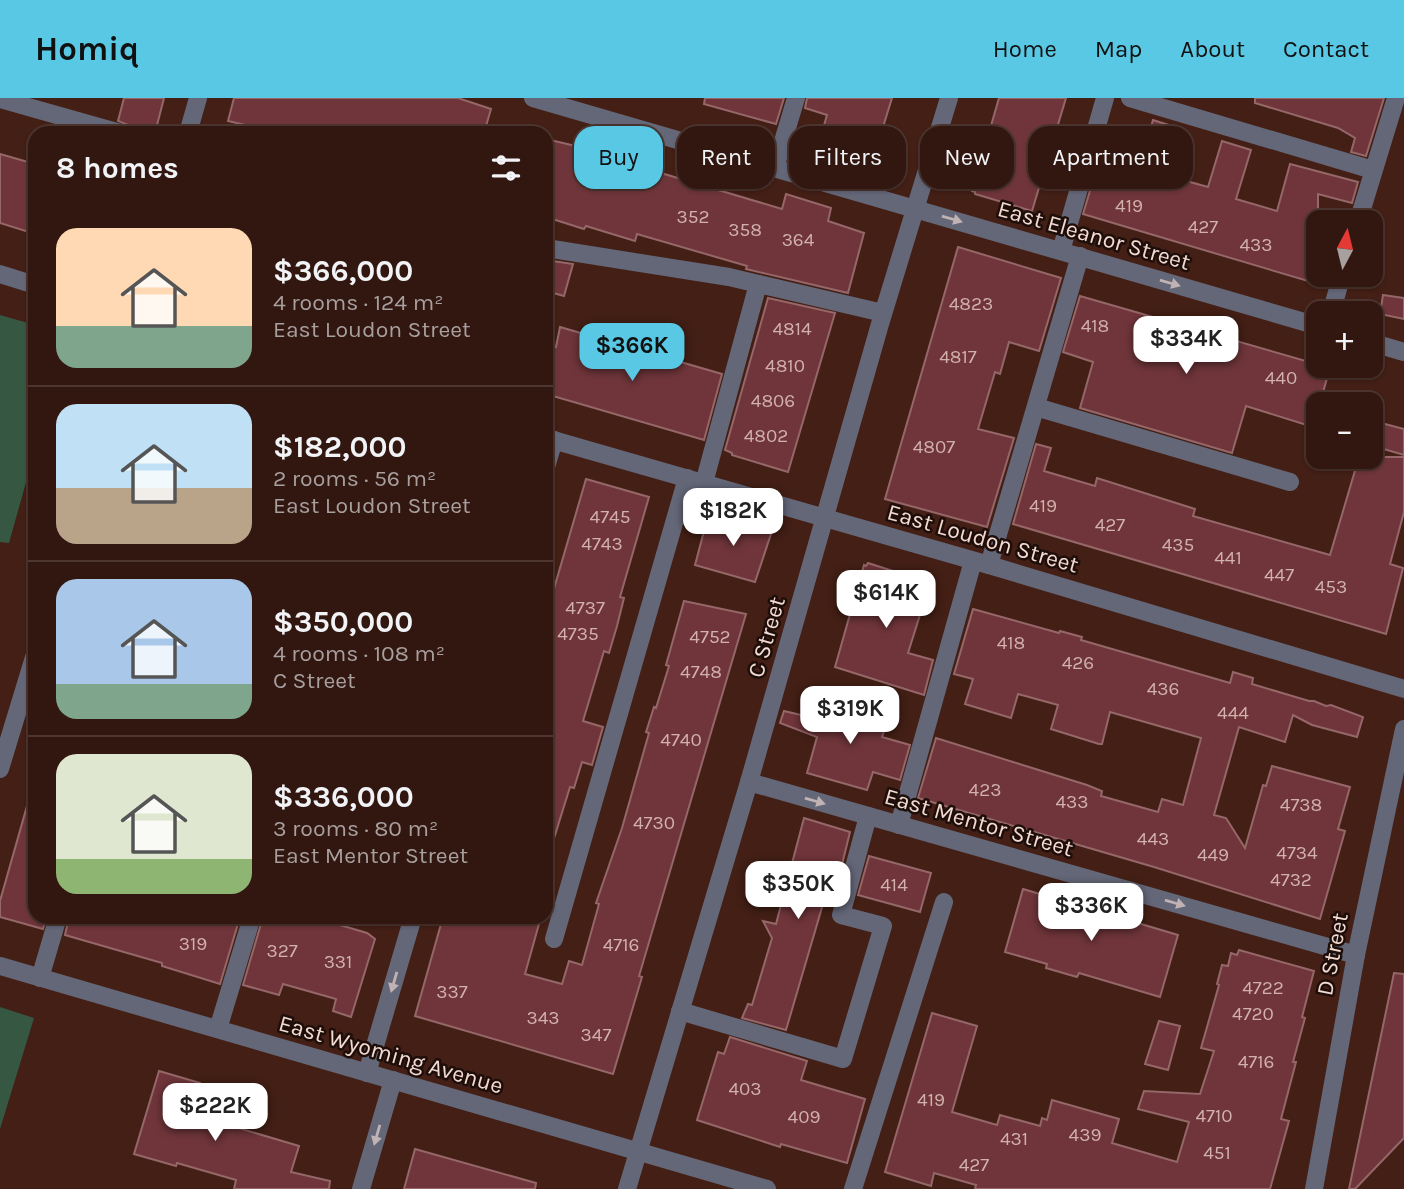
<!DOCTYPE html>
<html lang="en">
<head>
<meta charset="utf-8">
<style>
  :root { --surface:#321710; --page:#3d241e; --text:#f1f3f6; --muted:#a89f9f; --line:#4d3630; --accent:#59c8e4 }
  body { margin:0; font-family:Karla,sans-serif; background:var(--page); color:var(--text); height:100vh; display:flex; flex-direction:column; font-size:26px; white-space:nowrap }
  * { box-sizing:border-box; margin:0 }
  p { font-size:23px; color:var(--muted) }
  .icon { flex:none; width:38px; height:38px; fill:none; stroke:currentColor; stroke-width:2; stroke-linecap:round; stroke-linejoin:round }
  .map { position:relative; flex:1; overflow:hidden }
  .details { position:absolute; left:28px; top:28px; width:525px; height:798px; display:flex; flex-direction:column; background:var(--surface); border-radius:21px; box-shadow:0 2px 5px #0004,0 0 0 2px var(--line) }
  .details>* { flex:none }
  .banner { position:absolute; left:574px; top:28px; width:665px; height:63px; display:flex; gap:14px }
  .needle { width:46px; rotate:7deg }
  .fabs { position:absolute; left:1306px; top:112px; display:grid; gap:14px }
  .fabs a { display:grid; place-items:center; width:77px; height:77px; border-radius:14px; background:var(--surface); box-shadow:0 2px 5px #0004,0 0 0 2px var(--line); font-size:35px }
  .price { position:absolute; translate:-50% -60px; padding:0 16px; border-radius:14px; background:#fff; color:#222; font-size:23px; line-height:46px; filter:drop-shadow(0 2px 4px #0008) }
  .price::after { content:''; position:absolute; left:50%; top:42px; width:21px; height:16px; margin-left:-10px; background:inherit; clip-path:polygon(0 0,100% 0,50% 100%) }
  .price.selected { background:var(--accent); color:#111 }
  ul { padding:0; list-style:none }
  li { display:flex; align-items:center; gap:21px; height:175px; padding:0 28px }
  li+li { border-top:2px solid var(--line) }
  li span { display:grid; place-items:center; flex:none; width:196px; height:140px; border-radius:21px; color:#555 }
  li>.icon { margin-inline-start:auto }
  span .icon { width:84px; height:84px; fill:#fffc; stroke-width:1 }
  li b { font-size:30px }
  h2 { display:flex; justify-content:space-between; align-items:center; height:84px; padding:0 28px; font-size:30px }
  .pill { padding:0 24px; border-radius:21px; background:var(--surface); box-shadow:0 2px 5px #0004,0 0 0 2px var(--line); font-size:24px; line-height:63px }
  .pill.selected { background:var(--accent); color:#111 }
  header { display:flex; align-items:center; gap:42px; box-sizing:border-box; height:98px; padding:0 35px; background:var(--accent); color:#111 }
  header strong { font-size:33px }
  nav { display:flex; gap:38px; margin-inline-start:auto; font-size:24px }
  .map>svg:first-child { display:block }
  .green { fill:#365843 }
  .building { fill:#6f353a; stroke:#956769; stroke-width:2 }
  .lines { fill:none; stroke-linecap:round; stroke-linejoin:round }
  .minor { stroke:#646778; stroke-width:18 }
  .oneway { fill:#c1b2b3 }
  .labels { text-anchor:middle; stroke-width:5; stroke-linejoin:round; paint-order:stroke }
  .number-label { font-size:19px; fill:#d2b1ad }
  .street-label { font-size:23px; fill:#f3dad3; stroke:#1e0e0a }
</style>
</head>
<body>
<header>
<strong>Homiq</strong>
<nav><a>Home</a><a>Map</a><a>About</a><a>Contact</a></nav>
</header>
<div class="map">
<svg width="1404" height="1091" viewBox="0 0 1404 1091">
  <rect width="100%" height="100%" fill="#431f15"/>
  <!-- green -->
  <g class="green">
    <polygon points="0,217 35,227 35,352 9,445 0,444"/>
    <polygon points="0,909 34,920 0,1031"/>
  </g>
  <!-- building -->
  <g class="building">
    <polygon points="124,0 164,0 155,35 131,35 128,27 118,23"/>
    <polygon points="234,0 458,0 491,11 484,35 280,35 228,23"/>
    <polygon points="705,0 784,0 776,26 704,6"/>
    <polygon points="807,0 892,0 870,71 831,59 832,57 817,51 827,17 805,10"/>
    <polygon points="999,0 1066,0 1032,113 975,96 975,94 972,93"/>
    <polygon points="1255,0 1384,0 1366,58 1351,54 1355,40 1338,30 1255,5"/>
    <polygon points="1153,22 1178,30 1165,77 1208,89 1222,43 1251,52 1236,101 1277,113 1290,66 1358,84 1352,105 1318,96 1318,186 1083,116 1101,56 1140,66"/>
    <polygon points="546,41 597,53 597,56 782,111 786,96 831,110 828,123 864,135 848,195 746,171 747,168 637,136 635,143 586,128 584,131 546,119"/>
    <polygon points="0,56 35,66 35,136 0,125"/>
    <polygon points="958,149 1061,180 1039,253 1009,244 1000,276 995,274 978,331 1014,340 987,429 885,401"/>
    <polygon points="546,162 573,166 564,198 546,193"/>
    <polygon points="1383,197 1404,200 1404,221 1380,216"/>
    <polygon points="1080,198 1330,270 1313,329 1246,308 1232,355 1080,310 1093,264 1063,254"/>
    <polygon points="768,200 835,215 788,374 732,357 732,355 725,352"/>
    <polygon points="560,229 722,276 704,342 546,296 546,261 550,247 556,249"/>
    <polygon points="1370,322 1404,331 1404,357 1370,347"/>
    <polygon points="1036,346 1051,350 1044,373 1095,388 1097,380 1195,411 1193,418 1330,457 1359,359 1404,359 1404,414 1390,466 1403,470 1386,536 1013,426"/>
    <polygon points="586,381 649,399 620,499 624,500 617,528 609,555 604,553 583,623 603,629 592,667 582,664 574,690 570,689 551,750 546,749 546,518"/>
    <polygon points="714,416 772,433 755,484 695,467 708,418 713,419"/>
    <polygon points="868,465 930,485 908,555 933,562 924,597 835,569 864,467 866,468"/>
    <polygon points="684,503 746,516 639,878 642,879 613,976 415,918 443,819 516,819 539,826 525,876 562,886 569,863 582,867 599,806 596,805 622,730 649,635 646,634 654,609 656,610 669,568 666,567"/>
    <polygon points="973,511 1059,535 1060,533 1082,539 1081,542 1230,585 1233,574 1253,580 1252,586 1309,603 1314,603 1326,608 1331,607 1363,619 1357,639 1312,627 1293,617 1285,644 1239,629 1214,717 1226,720 1245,750 1263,687 1266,688 1272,668 1350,689 1338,731 1345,733 1320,821 1154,769 918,700 936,640 1087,687 1102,693 1101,698 1158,714 1162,701 1183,707 1201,640 1110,614 1102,646 1099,646 1051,631 1058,607 1018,596 1011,620 965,606 973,581 954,576"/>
    <polygon points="828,604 887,624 882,639 910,647 900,682 873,674 867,692 807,675 817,639 780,625 784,613 822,622"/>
    <polygon points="29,701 35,702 35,819 46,819 43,831 0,819 0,803"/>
    <polygon points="804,720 850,734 836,791 828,789 786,932 742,920 748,906 752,907 772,840 763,823 776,826"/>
    <polygon points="869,758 931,775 920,814 858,797"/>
    <polygon points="1023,791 1178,837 1160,899 1079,875 1077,879 1046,870 1047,866 1005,854"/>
    <polygon points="69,819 240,819 220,886 162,868 162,865 65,837"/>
    <polygon points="263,819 313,819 367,835 375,841 351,919 333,913 336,901 283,886 279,897 243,887"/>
    <polygon points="1239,852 1314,873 1302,919 1305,920 1293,964 1296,964 1281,1021 1289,1023 1270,1091 975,1091 976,1087 934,1075 931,1088 885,1074 932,915 977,928 952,1014 997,1027 1000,1017 1040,1028 1042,1020 1047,1022 1052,1002 1119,1021 1112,1045 1177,1064 1189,1024 1138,1011 1144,993 1200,996 1214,953 1201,950 1219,887 1217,886 1222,867 1228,868 1231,855 1237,857"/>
    <polygon points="1394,875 1404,876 1404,1040 1355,1091 1349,1091"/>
    <polygon points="1159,923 1180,928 1168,972 1145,966"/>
    <polygon points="730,939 807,963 801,982 865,1001 847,1065 781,1046 780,1049 697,1022 718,954 724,956"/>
    <polygon points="159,973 200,985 191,1016 299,1048 291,1074 330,1083 329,1091 234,1091 236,1082 177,1065 176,1068 134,1056"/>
    <polygon points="415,1051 536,1085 535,1091 404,1091"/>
  </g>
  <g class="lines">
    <!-- minor -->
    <g class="minor">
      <polyline points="533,0 1318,228"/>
      <polyline points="1130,0 1373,72"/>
      <polyline points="0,1 120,35"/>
      <polyline points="188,35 198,0"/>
      <polyline points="775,70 796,0"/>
      <polyline points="1358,124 1396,0"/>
      <polyline points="546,150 729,179 883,215"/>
      <polyline points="1061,153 1105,0"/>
      <polyline points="0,176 35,187"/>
      <polyline points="1331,215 1342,177"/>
      <polyline points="1370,244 1404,254"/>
      <polyline points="1036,309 1290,384"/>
      <polyline points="546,340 989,467 1404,591"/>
      <polyline points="546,369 554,342"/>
      <polyline points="704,385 758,186"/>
      <polyline points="989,467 1080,158"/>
      <polyline points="0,671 35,556"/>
      <polyline points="749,684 1356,857"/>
      <polyline points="899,727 973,463"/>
      <polyline points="554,841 687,380"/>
      <polyline points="0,868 767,1091"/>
      <polyline points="40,880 58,819"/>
      <polyline points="680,913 843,961 883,828 841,817 868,718"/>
      <polyline points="218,931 252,819"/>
      <polyline points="367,975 413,819"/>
      <polyline points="361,1091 393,982"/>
      <polyline points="627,1091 749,684 880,226 949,0"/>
      <polyline points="853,1091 944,804"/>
      <polyline points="1314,1091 1356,857 1404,631"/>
    </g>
  </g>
  <!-- one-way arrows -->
  <defs><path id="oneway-solid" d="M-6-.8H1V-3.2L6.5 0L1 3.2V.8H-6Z" transform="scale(1.75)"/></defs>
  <g class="oneway">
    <use href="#oneway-solid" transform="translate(952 121) rotate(16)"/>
    <use href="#oneway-solid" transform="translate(1170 185) rotate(16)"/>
    <use href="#oneway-solid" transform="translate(815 703) rotate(16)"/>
    <use href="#oneway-solid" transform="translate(1175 805) rotate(16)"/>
    <use href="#oneway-solid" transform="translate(394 884) rotate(106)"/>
    <use href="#oneway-solid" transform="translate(377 1037) rotate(106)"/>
  </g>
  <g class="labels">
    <!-- number labels -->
    <g class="number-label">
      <text x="1129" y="114">419</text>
      <text x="693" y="125">352</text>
      <text x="1203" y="135">427</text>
      <text x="745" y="138">358</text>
      <text x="798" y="148">364</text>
      <text x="1256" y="153">433</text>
      <text x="971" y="212">4823</text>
      <text x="1095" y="234">418</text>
      <text x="792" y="237">4814</text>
      <text x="958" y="265">4817</text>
      <text x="785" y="274">4810</text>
      <text x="1281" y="286">440</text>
      <text x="773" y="309">4806</text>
      <text x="766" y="344">4802</text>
      <text x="934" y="355">4807</text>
      <text x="1043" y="414">419</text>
      <text x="610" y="425">4745</text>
      <text x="1110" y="433">427</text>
      <text x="602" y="452">4743</text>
      <text x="1178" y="453">435</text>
      <text x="1228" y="466">441</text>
      <text x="1279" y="483">447</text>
      <text x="1331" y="495">453</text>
      <text x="585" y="516">4737</text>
      <text x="578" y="542">4735</text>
      <text x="710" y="545">4752</text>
      <text x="1011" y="551">418</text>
      <text x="1078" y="571">426</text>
      <text x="701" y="580">4748</text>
      <text x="1163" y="597">436</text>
      <text x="1233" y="621">444</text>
      <text x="681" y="648">4740</text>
      <text x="985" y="698">423</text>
      <text x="1072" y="710">433</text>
      <text x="1301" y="713">4738</text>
      <text x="654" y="731">4730</text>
      <text x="1153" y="747">443</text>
      <text x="1297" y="761">4734</text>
      <text x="1213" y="763">449</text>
      <text x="1291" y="788">4732</text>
      <text x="894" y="793">414</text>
      <text x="193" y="852">319</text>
      <text x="621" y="853">4716</text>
      <text x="282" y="859">327</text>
      <text x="338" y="870">331</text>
      <text x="1263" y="896">4722</text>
      <text x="452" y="900">337</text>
      <text x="1253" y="922">4720</text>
      <text x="543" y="926">343</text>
      <text x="596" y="943">347</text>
      <text x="1256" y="970">4716</text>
      <text x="745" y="997">403</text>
      <text x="931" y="1008">419</text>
      <text x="1214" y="1024">4710</text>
      <text x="804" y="1025">409</text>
      <text x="1085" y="1043">439</text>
      <text x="1014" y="1047">431</text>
      <text x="1217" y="1061">451</text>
      <text x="974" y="1073">427</text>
    </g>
    <!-- street labels -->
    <g class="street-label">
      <text transform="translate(1094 137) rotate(16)" y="8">East Eleanor Street</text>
      <text transform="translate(983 440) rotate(16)" y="8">East Loudon Street</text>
      <text transform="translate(766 539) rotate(-74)" y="8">C Street</text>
      <text transform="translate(979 724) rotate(16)" y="8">East Mentor Street</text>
      <text transform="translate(1332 856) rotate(-79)" y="8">D Street</text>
      <text transform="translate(391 956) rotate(16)" y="8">East Wyoming Avenue</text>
    </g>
  </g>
</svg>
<div class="fabs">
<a><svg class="needle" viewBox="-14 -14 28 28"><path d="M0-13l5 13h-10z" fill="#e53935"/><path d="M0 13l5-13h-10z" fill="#a89f9f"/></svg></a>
<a>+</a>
<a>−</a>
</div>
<b class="price" style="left:1186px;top:278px">$334K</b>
<b class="price selected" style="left:632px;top:285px">$366K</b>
<b class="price" style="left:733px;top:450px">$182K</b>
<b class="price" style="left:886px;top:532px">$614K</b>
<b class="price" style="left:850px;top:648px">$319K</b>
<b class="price" style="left:798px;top:823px">$350K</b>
<b class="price" style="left:1091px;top:845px">$336K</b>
<b class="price" style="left:215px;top:1045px">$222K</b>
<div class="banner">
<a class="pill selected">Buy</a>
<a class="pill">Rent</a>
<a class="pill">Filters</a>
<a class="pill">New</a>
<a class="pill">Apartment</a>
</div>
<section class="details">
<h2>8 homes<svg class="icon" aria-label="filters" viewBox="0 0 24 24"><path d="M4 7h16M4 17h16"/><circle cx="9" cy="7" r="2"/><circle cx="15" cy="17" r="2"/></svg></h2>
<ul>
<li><span style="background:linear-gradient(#ffd9b3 70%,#7fa58c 0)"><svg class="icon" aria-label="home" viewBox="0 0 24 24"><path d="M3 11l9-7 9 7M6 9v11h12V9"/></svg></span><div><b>$366,000</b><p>4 rooms · 124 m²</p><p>East Loudon Street</p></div></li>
<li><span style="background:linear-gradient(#bfe0f5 60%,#b9a48a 0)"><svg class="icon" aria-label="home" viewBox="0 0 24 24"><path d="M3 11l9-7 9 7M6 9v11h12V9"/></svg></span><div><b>$182,000</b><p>2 rooms · 56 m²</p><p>East Loudon Street</p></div></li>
<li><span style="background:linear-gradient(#a9c7e8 75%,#7fa58c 0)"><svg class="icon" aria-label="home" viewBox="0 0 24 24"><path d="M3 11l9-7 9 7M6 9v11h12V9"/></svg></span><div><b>$350,000</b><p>4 rooms · 108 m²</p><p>C Street</p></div></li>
<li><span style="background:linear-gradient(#dfe7d0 75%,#8fb573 0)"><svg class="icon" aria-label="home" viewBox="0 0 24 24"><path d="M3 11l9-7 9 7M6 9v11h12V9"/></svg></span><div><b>$336,000</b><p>3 rooms · 80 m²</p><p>East Mentor Street</p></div></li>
</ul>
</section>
</div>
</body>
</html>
